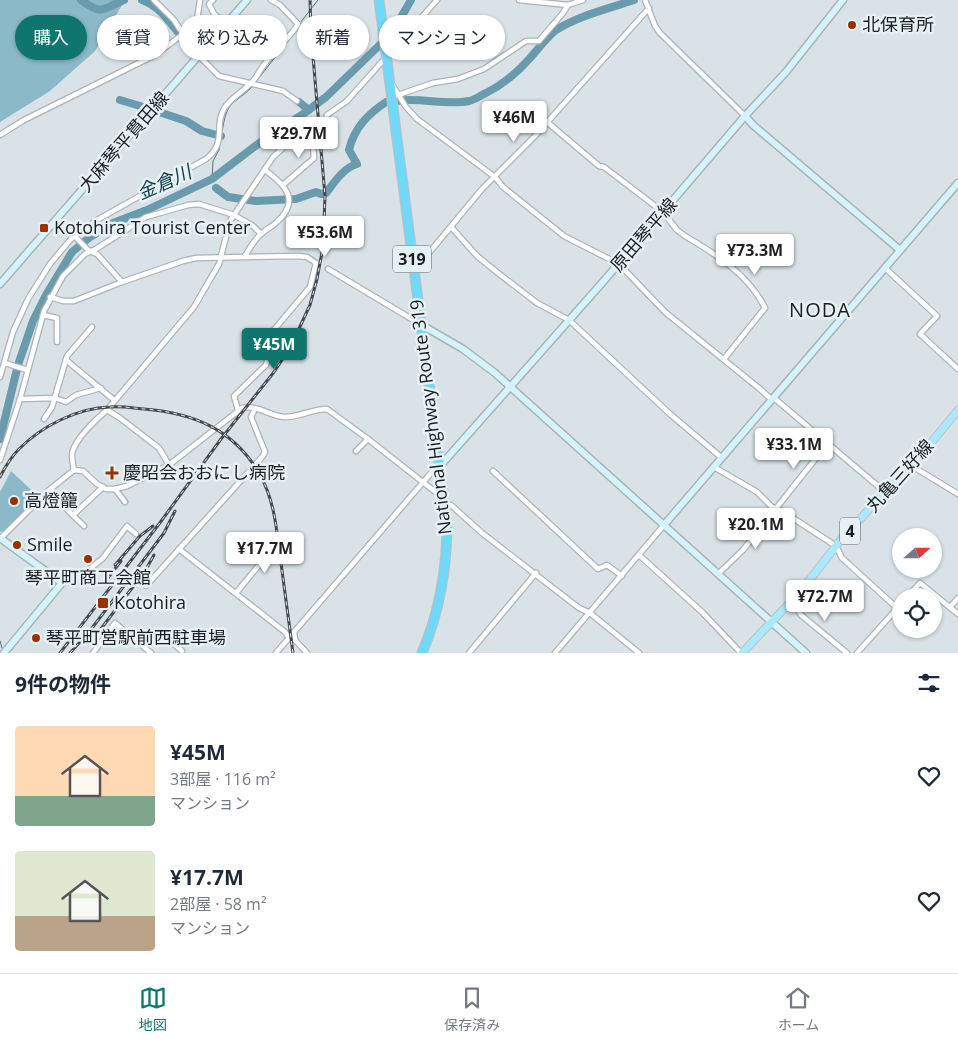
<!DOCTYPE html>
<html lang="ja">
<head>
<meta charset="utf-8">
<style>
  :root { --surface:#fff; --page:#f2f2f3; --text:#1f2937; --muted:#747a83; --line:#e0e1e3; --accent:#0f766e }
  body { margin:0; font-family:"Open Sans","Noto Sans JP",sans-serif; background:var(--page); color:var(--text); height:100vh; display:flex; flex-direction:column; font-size:19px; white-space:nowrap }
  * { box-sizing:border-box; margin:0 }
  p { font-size:16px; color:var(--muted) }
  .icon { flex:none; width:28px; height:28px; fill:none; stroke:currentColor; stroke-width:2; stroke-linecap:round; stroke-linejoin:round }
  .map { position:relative; height:653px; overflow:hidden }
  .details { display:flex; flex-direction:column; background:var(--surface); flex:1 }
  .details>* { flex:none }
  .hud { position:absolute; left:15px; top:15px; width:500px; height:45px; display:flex; gap:10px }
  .needle { width:32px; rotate:69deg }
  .controls { position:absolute; left:892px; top:528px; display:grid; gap:10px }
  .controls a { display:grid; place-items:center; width:50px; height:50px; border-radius:50%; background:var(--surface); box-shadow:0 1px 4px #0004; font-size:25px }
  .price { position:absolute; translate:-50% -42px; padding:0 11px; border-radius:5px; background:#fff; color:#222; font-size:16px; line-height:32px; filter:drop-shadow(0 1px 2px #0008) }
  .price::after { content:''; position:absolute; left:50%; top:30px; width:15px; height:11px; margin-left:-8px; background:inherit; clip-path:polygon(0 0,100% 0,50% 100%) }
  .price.on { background:var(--accent); color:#fff }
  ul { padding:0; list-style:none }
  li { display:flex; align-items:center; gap:15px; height:125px; padding:0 15px }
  li span { display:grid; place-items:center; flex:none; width:140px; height:100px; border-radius:5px; color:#555 }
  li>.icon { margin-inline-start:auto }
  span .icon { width:60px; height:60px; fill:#fffc; stroke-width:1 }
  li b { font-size:21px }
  h2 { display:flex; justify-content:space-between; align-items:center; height:60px; padding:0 15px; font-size:21px }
  .tag { padding:0 18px; border-radius:22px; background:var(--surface); box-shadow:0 1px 4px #0004; font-size:18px; line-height:45px }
  .tag.on { background:var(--accent); color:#fff }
  .dock { display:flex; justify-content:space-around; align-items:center; height:70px; border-top:1px solid var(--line); background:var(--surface); font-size:14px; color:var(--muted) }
  .dock a { display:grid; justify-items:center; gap:2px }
  .dock .on { color:var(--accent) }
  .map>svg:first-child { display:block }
  .green { fill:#8bb9c8 }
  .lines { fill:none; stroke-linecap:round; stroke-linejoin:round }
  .stream { stroke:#537682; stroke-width:1 }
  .river { stroke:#6a9bac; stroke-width:8 }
  .street-casing { stroke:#aab4b7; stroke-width:7 }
  .secondary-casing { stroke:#aab4b7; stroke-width:9 }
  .primary-casing { stroke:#bfc0c1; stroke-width:9 }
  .highway-casing { stroke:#bfc0c1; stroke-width:11 }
  .street { stroke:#fff; stroke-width:4.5 }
  .secondary { stroke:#d5f3fd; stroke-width:6 }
  .primary { stroke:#aae8fb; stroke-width:7 }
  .highway { stroke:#72d8f8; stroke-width:9 }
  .rail-casing { stroke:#454a4c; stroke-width:3 }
  .rail { stroke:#e6f1f4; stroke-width:1; stroke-dasharray:4; stroke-linecap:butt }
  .poi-dot { fill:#973300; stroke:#e6f1f4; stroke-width:2 }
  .labels { text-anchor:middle; stroke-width:5; stroke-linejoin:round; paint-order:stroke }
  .shield { fill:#e6f1f4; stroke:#595e60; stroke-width:1 }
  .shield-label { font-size:16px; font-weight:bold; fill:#1c1f21 }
  .poi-label { font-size:18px; fill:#1c1f21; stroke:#e6f1f4; text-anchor:start }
  .street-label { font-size:18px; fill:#1c1f21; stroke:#e6f1f4 }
  .water-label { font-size:19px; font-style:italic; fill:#0c3a47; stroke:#e6f1f4 }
  .quarter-label { font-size:20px; letter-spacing:1px; fill:#1c1f21; stroke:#e6f1f4 }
</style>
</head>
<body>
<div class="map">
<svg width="958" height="653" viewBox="0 0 958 653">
  <rect width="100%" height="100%" fill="#d9e3e7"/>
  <!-- green -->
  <g class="green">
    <polygon points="0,0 125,0 95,51 50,91 0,122"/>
    <polygon points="11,471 40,498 4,531 0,532 0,492"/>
  </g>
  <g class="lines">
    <!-- stream -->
    <g class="stream">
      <polyline points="300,23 318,0"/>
      <polyline points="255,83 294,33"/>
      <path d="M222 132C224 122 225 109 234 102 241 96 247 93 253 86"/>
      <polyline points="212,179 213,161 219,150 220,141"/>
      <polyline points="0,641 2,648"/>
    </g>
    <!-- river -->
    <g class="river">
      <path d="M81 0C103 16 102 9 124 0"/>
      <path d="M142 0C166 9 175 33 193 49"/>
      <polyline points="120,100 147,108"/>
      <path d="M397 101C421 97 445 106 469 101 475 100 481 95 486 93 504 84 517 73 530 58 539 48 546 38 556 30 580 15 608 9 634 0"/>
      <polyline points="299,102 309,110"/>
      <polyline points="156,111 186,121 202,131 221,136"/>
      <path d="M216 188 228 197 256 201 296 199 316 192 321 194 326 193C334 183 343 168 357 164L349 150C354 128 368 114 386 102"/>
      <polyline points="0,439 18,365 33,321 46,295 72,252 90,237 113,223 147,210 212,179 258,144 303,114 326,97 392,33 411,0"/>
    </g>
    <defs>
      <g id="street">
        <polyline points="154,0 174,20 183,34 196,48 199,56 219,76 283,91 297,101"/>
        <polyline points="213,0 209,4 214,14 226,24"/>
        <polyline points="519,0 568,5 583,0"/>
        <polyline points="645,0 655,26 660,33 745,116"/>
        <polyline points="187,38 197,20 200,0"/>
        <polyline points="393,86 406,107 417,119 495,177 503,187 564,236 619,264 665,312 760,389 772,400"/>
        <polyline points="398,95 433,83 458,79 484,69 526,41 539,41 563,13 568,5"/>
        <path d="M547 122 599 166 604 167 663 212 677 230 685 236C716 254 749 275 765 308L724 359"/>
        <polyline points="321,131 324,131 327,115 347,101 437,0"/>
        <path d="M316 132 298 134 273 157 230 221 219 264 194 307 107 410C96 419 74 440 72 454 72 459 73 465 74 470L83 471 97 484 106 489H115L127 486 169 465 242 408C256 404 270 416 284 417 297 418 312 409 327 409L368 439 438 494 444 493"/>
        <polyline points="0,135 24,120 155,55 183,34"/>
        <polyline points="283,185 314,158 312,132"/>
        <polyline points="57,218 88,250 97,254 122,282"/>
        <polyline points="452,228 477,256 498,273 537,303 569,320 670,414 722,458"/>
        <path d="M245 256C250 248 254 240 261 234 266 229 272 227 277 222 301 200 285 185 265 170"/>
        <polyline points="885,268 937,316 920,334 958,369"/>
        <polyline points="328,269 420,324"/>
        <polyline points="414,271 482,189 535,136 649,8"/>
        <polyline points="50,297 63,301 74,301 122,282 183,261 196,258 298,256 307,257 316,263 310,287 268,337 259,350 268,357 266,365 234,396 238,410"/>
        <polyline points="43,315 57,318 57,342"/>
        <polyline points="66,360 114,400"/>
        <polyline points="5,363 27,370"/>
        <path d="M0 377 13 332 28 299 50 264 71 239 97 220 206 159C228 142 213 125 225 107 231 98 242 92 250 84 257 78 260 69 266 62 276 48 289 39 298 24L280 5 271 0"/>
        <polyline points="774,398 885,492"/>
        <polyline points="20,399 55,398 66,402 76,395 101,388"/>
        <polyline points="107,410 120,418 159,448 169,465"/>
        <polyline points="44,419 52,407 67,356 92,327"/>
        <polyline points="356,451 368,439"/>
        <polyline points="0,460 20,399 44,311 63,276 85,254 96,249 146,217 188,205 199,204 234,215 253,226 261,234"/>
        <polyline points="912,466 958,494"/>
        <polyline points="714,467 757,492 772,507 782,511 836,546 842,558 897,608"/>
        <polyline points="493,471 598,569 607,565 622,576"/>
        <polyline points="115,489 125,502"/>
        <polyline points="48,491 84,526"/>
        <polyline points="445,505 451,505 482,533 579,608 590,613 639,653"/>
        <polyline points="73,515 103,487"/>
        <polyline points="0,539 48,491 74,470"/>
        <polyline points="179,549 285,632 289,638"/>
        <polyline points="639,555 702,612 741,653"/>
        <polyline points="86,572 103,558 127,526 136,534"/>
        <polyline points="718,574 743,550 828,443"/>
        <polyline points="146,586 262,457 265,452 251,417 255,409"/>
        <polyline points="236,593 278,542"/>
        <polyline points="908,596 920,583 958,614"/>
        <polyline points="792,600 801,615 847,653"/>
        <polyline points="950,607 958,598"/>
        <polyline points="294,632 295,640 307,653"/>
        <polyline points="168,639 182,651"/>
        <polyline points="93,653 115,623 151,653"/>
        <polyline points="276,653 431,473 439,467"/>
        <polyline points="469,653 536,573"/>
        <polyline points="555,653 664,525"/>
        <polyline points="857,653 901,604"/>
      </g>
      <g id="secondary">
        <polyline points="745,116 753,125 900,250"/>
        <polyline points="0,284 247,0"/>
        <polyline points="420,324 463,349 495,373 806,653"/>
        <polyline points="440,466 602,283 745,116 786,72 843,0"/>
        <polyline points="664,525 958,183"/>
        <polyline points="0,538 62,583 4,653"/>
      </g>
      <polyline id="primary" points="742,653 801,591 839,542 885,492 912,466 958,410"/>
      <path id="highway" d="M379 0 447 523C447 567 439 613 422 653"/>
    </defs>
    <!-- street casing -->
    <use href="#street" class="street-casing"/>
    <!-- secondary casing -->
    <use href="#secondary" class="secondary-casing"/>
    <!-- primary casing -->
    <use href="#primary" class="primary-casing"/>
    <!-- highway casing -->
    <use href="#highway" class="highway-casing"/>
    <!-- street -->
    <use href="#street" class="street"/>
    <!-- secondary -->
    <use href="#secondary" class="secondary"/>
    <!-- primary -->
    <use href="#primary" class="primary"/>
    <!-- highway -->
    <use href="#highway" class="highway"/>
    <defs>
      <g id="rail">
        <path d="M0 477C5 467 11 457 19 449 42 426 77 408 110 407 121 406 133 408 144 409 194 413 235 430 260 475 275 501 277 533 281 563 285 593 289 623 293 653"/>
        <polyline points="115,565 140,536 153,526"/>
        <polyline points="107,579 121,561"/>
        <polyline points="94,638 145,571 154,555"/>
        <polyline points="60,653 159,524 221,439 274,372 290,348 310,305 317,279 323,247 325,196 311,33 310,0"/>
        <polyline points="70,653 89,632 164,533 175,511"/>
      </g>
    </defs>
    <!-- rail casing -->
    <use href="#rail" class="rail-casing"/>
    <!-- rail -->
    <use href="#rail" class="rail"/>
  </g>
  <!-- markers -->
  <g class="poi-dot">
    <circle cx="852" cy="25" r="5"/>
    <rect x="39" y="223" width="10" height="10" rx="2.5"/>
    <path d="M109.5 465.5h5v5h5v5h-5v5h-5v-5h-5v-5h5z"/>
    <circle cx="14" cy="501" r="5"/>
    <circle cx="17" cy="545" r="5"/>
    <circle cx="88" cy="559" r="5"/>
    <rect x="97" y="597" width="12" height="12" rx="2.5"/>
    <circle cx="36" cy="638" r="5"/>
  </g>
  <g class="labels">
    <!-- shield labels -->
    <g class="shield">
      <rect x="393" y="245.5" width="38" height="27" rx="4"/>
      <rect x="840" y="517.5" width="20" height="27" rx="4"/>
    </g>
    <g class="shield-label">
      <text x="412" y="265">319</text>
      <text x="850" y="537">4</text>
    </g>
    <!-- poi labels -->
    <g class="poi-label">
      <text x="862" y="31">北保育所</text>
      <text x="54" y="234">Kotohira Tourist Center</text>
      <text x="123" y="479">慶昭会おおにし病院</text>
      <text x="24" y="507">高燈籠</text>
      <text x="27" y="551">Smile</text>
      <text x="88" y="584" text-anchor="middle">琴平町商工会館</text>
      <text x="114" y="609">Kotohira</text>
      <text x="46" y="644">琴平町営駅前西駐車場</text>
    </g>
    <!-- street labels -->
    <g class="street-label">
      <text transform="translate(124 142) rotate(-49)" y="6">大麻琴平貫田線</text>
      <text transform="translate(644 235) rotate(-49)" y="6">原田琴平線</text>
      <text transform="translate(431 417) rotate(-97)" y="6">National Highway Route 319</text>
      <text transform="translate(900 476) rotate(-48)" y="6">丸亀三好線</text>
    </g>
    <!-- water labels -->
    <g class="water-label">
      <text transform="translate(164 182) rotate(-24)" y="7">金倉川</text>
    </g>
    <!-- quarter labels -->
    <g class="quarter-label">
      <text x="820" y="317">NODA</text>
    </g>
  </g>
</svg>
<div class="controls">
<a><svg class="needle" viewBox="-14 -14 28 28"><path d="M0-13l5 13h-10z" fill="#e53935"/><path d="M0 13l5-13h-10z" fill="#747a83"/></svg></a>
<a><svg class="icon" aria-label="locate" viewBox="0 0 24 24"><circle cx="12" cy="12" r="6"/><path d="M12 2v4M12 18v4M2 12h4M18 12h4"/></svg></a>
</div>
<b class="price" style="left:514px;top:143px">¥46M</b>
<b class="price" style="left:299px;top:159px">¥29.7M</b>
<b class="price" style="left:325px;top:258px">¥53.6M</b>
<b class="price" style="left:755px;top:276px">¥73.3M</b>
<b class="price on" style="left:274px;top:370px">¥45M</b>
<b class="price" style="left:794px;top:470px">¥33.1M</b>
<b class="price" style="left:756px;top:550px">¥20.1M</b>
<b class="price" style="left:265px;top:574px">¥17.7M</b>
<b class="price" style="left:825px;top:622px">¥72.7M</b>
<div class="hud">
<a class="tag on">購入</a>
<a class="tag">賃貸</a>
<a class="tag">絞り込み</a>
<a class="tag">新着</a>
<a class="tag">マンション</a>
</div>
</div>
<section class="details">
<h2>9件の物件<svg class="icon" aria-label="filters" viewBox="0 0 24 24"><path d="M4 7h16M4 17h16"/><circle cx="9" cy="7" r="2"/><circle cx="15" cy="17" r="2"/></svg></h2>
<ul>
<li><span style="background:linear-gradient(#ffd9b3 70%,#7fa58c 0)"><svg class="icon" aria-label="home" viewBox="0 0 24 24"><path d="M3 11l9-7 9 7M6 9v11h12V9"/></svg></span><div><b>¥45M</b><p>3部屋 · 116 m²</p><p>マンション</p></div><svg class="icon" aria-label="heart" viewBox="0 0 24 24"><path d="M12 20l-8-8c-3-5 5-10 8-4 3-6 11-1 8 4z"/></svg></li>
<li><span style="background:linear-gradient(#dfe7d0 65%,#b9a48a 0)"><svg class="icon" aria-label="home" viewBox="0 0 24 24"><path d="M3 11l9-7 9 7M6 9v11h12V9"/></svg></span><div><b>¥17.7M</b><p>2部屋 · 58 m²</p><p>マンション</p></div><svg class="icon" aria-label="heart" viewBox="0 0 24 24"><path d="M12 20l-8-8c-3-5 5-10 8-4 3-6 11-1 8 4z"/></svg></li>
</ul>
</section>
<nav class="dock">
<a class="on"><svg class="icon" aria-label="map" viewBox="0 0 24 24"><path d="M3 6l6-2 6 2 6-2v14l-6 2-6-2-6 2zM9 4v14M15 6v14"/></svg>地図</a>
<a><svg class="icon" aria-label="saved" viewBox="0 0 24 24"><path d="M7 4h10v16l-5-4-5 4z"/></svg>保存済み</a>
<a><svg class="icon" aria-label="home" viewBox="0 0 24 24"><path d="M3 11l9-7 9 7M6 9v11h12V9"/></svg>ホーム</a>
</nav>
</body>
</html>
